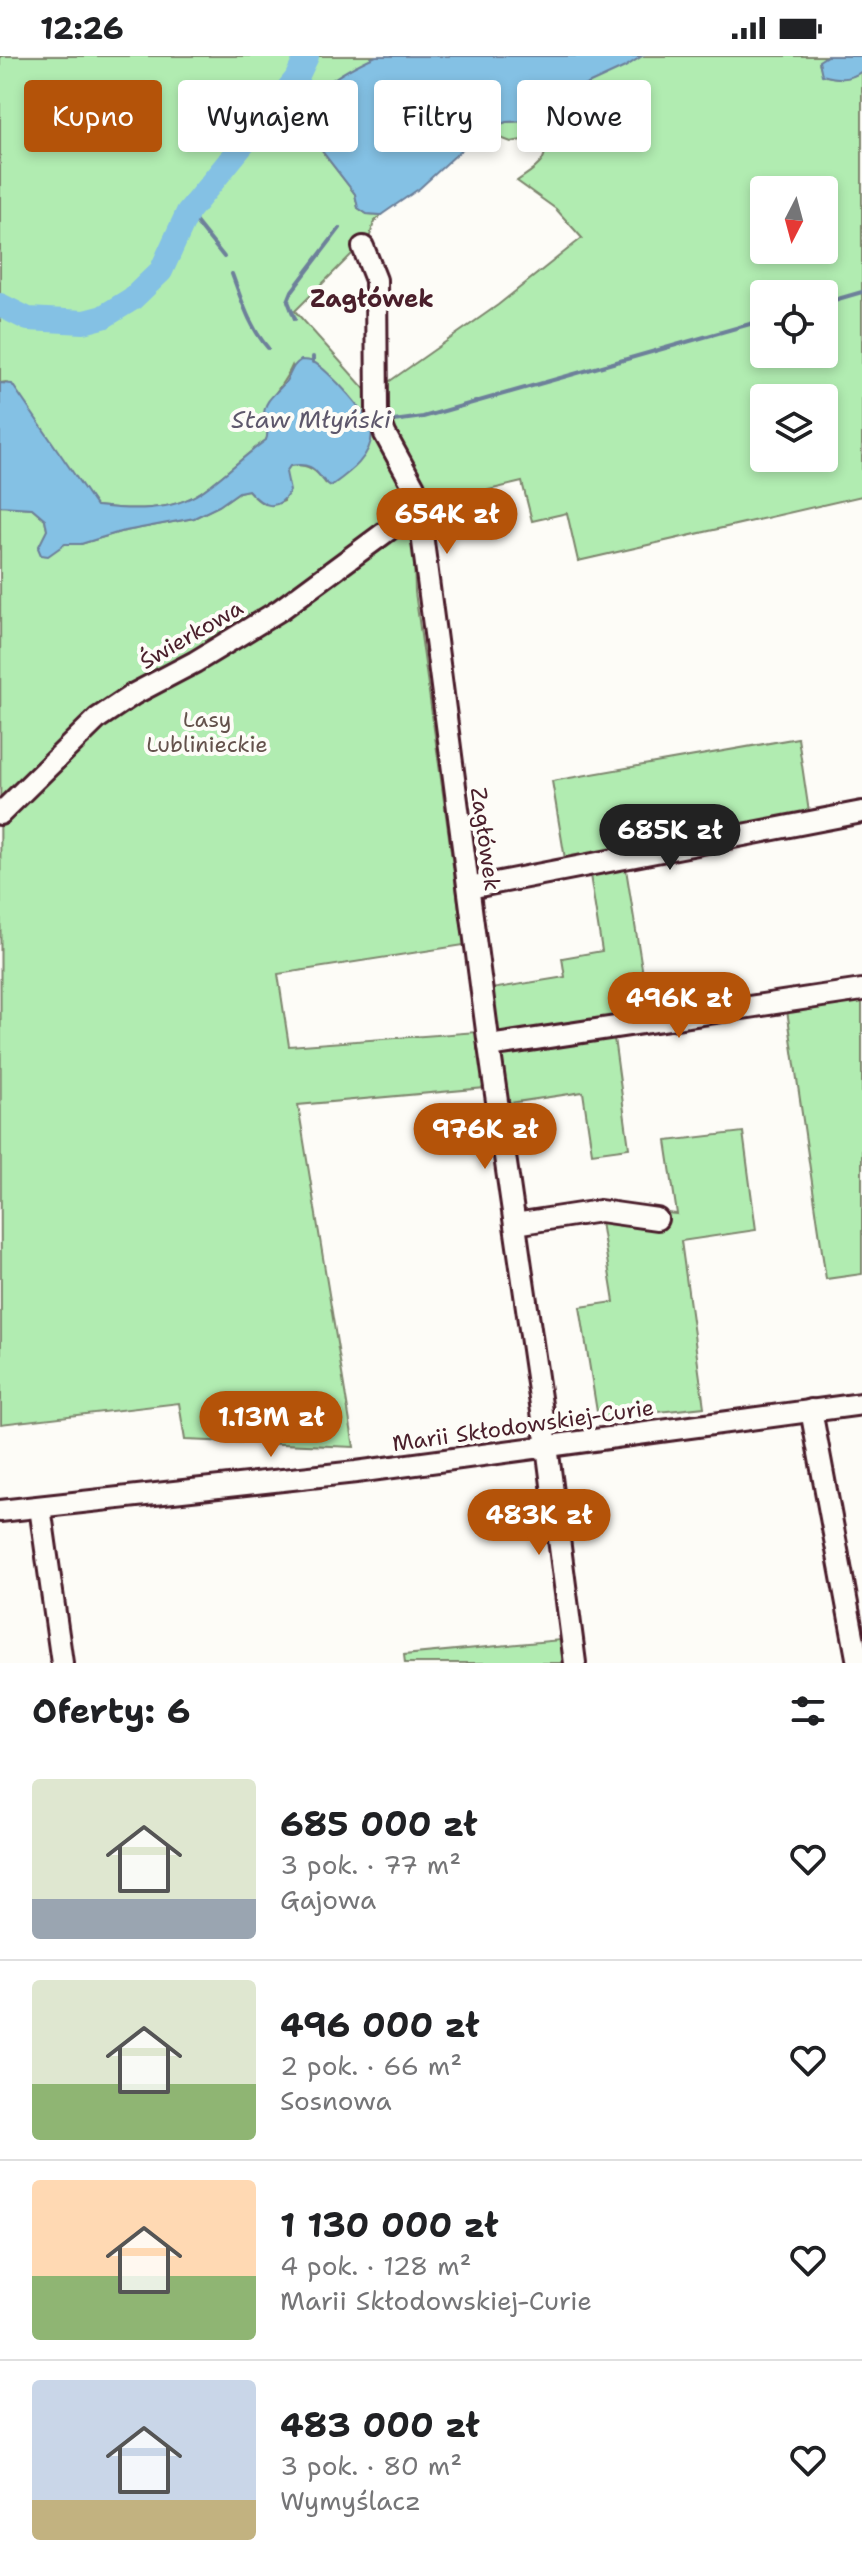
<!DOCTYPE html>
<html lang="pl">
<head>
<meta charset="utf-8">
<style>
  :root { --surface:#fff; --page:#f2f2f2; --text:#202124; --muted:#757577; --line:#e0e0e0; --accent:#b45309 }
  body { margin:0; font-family:"Shantell Sans",sans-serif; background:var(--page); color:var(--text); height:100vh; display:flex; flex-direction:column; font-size:30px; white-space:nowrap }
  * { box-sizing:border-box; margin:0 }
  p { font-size:26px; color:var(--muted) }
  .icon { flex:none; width:44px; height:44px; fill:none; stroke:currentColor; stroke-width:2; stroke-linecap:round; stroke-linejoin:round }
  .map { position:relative; height:1607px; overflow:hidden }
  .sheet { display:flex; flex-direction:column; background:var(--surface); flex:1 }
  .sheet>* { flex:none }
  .top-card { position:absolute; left:24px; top:24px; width:814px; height:72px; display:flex; gap:16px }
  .needle { width:52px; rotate:186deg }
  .controls { position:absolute; left:750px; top:120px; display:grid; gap:16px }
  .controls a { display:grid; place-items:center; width:88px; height:88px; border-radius:8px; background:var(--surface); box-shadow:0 4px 12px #0003; font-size:40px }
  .price { position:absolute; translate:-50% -68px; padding:0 18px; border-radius:28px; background:var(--accent); color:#fff; font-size:26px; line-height:52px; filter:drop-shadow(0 2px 4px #0008) }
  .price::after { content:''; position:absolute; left:50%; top:48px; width:24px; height:18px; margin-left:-12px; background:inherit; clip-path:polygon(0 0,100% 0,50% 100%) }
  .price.on { background:#222; color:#fff }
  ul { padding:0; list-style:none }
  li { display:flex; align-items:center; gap:24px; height:200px; padding:0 32px }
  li+li { border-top:2px solid var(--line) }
  li span { display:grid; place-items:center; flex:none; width:224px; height:160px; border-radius:8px; color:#555 }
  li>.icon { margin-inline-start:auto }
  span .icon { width:96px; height:96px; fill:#fffc; stroke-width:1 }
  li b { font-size:34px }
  h2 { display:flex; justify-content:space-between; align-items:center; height:96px; padding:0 32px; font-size:34px }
  .chip { padding:0 28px; border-radius:8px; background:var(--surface); box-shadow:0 4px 12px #0003; font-size:28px; line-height:72px }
  .chip.on { background:var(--accent); color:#fff }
  .status { display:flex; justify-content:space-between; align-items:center; height:56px; padding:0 40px; background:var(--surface); direction:ltr }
  .status svg { height:22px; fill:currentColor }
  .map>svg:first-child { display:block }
  .green { fill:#b1ecb1; stroke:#7e866e; stroke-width:2; fill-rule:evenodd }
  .water { fill:#84c1e4; stroke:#6d809a; stroke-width:2 }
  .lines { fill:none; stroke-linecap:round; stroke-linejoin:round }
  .stream { stroke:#6d809a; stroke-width:4 }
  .river { stroke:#84c1e4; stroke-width:24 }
  .minor-casing { stroke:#4a1f2b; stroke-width:26 }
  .minor { stroke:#fdfcf7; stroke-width:20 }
  .labels { text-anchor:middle; stroke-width:8; stroke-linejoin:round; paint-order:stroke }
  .street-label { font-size:22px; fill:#4a1f2b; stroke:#fdfcf7 }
  .park-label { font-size:22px; fill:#64524c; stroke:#fdfcf7 }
  .neighbourhood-label { font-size:24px; font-weight:bold; fill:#4a1f2b; stroke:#fdfcf7 }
  .water-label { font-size:24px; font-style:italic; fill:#5e586c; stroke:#fdfcf7 }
</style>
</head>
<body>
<div class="status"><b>12:26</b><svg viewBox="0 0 49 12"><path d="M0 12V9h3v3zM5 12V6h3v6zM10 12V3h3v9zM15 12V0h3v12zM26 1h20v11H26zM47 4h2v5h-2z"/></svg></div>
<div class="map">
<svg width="862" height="1607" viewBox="0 0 862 1607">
  <rect width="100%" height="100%" fill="#fdfcf7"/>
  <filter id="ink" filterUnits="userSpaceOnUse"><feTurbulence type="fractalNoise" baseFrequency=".0125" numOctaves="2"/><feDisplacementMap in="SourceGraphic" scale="16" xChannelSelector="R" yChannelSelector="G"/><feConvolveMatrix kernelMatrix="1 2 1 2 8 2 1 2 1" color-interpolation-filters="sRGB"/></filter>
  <g filter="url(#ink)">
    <!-- green -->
    <g class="green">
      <path d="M0 0H376C347 15 302 37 305 73L355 138 358 152 367 158 381 159 374 166 370 180 295 255 370 339 498 249 582 182 556 153 517 125C537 111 550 106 544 80L511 86 482 75 506 66 525 65 577 33 642 0H827L819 6 823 19C838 23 849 24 862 15V440L578 505 567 457 532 465 522 426 425 449 407 423 413 464 415 536 464 889 278 918 289 990 477 976 485 1032 298 1049 354 1391 185 1384 179 1347 1 1368 0 450 32 452 45 463 47 474 65 488H81L120 476 194 462 219 450 239 436 248 434C260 448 267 452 284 445L286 415 290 410C307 407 317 414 326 428L292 310C282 334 258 348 269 377L266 384C243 400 224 421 201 436 171 456 130 454 96 450L6 326 0 327ZM764 134H824V194H764ZM764 238H824V298H764ZM764 342H824V402H764Z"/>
      <polygon points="798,682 810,763 566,809 552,725"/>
      <polygon points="626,813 650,962 499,984 492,979 485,934 565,921 562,902 602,895 590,819"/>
      <polygon points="862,943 862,1218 826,1223 787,954"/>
      <polygon points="614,982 629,1092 592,1097 583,1036 503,1048 496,1006 501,997"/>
      <polygon points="743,1076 756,1174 681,1185 704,1351 640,1358 639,1354 627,1355 627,1359 598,1362 580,1251 614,1246 601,1166 652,1171 658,1156 677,1158 666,1085"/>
      <polygon points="560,1584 563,1607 405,1607 404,1599"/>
    </g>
    <!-- water -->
    <g class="water">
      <path d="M376 0H642L625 11 577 33 525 65 506 66 482 75 420 132 381 159 367 158 358 152 355 138 305 73C302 35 345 14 376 0Z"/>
      <path d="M827 0H862V15C849 25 838 23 822 19L819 5Z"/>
      <path d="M301 304C305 304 309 304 313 306 327 312 374 363 372 377 371 402 349 417 331 430 314 421 320 405 290 410L286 416 290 435C277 457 263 451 248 434L239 436 219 450 194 462 120 476 81 488H65L48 500 41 499 38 492 47 474 45 463 32 452 0 450V327L12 328 96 450C131 454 171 456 201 436 223 421 244 400 266 384 270 374 264 369 264 358 265 342 278 337 286 325 292 316 291 310 301 304Z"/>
    </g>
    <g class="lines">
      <!-- stream -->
      <g class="stream">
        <polyline points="188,156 224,201"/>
        <path d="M232 218C242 245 249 270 268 292"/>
        <polyline points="824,247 862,236"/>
        <polyline points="295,263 288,245 292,235 340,172"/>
        <polyline points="313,301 313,306"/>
        <polyline points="386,366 423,361 764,264"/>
      </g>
      <!-- river -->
      <polyline class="river" points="0,249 28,263 84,266 103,261 132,243 161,215 188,156 296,23 307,0"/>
      <defs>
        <g id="minor">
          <polyline points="363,191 376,224 377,356 385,378 414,431 419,455 489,990 547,1390 575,1607"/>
          <polyline points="0,758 98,662 134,638 195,606 280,554 410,458 419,455"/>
          <polyline points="469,832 862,756"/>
          <polyline points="489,990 862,934"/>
          <polyline points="515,1168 600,1155 657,1163"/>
          <polyline points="811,1354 858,1607"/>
          <polyline points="40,1451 62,1607"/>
          <polyline points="0,1455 356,1416 862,1348"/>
        </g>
      </defs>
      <!-- minor casing -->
      <use href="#minor" class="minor-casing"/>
      <!-- minor -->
      <use href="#minor" class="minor"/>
    </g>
  </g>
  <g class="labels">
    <!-- street labels -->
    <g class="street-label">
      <text transform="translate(191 578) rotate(-30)" y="8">Świerkowa</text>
      <text transform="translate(486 783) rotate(82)" y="8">Zagłówek</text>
      <text transform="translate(523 1369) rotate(-8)" y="8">Marii Skłodowskiej-Curie</text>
    </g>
    <!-- park labels -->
    <g class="park-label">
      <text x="207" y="671">Lasy<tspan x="207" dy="25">Lublinieckie</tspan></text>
    </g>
    <!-- neighbourhood labels -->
    <g class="neighbourhood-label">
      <text x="372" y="251">Zagłówek</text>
    </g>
    <!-- water labels -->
    <g class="water-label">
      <text x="311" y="372">Staw Młyński</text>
    </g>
  </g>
</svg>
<div class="controls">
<a><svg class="needle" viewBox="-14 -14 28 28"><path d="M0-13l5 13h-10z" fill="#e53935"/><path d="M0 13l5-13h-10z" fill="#757577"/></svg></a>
<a><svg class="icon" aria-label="locate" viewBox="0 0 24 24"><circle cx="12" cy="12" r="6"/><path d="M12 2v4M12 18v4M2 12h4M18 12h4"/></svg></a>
<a><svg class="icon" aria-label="layers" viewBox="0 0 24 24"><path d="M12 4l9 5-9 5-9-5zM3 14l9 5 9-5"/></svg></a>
</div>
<b class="price" style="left:447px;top:500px">654K zł</b>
<b class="price on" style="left:670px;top:816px">685K zł</b>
<b class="price" style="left:679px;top:984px">496K zł</b>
<b class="price" style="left:485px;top:1115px">976K zł</b>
<b class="price" style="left:271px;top:1403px">1.13M zł</b>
<b class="price" style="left:539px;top:1501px">483K zł</b>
<div class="top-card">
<a class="chip on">Kupno</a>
<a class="chip">Wynajem</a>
<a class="chip">Filtry</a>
<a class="chip">Nowe</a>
</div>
</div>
<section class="sheet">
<h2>Oferty: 6<svg class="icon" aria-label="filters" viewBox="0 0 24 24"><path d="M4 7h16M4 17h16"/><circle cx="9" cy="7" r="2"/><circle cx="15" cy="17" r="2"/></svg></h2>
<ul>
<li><span style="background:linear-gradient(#dfe7d0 75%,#9aa5b1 0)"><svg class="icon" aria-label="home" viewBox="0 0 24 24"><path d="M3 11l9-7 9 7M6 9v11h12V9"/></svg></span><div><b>685 000 zł</b><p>3 pok. · 77 m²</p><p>Gajowa</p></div><svg class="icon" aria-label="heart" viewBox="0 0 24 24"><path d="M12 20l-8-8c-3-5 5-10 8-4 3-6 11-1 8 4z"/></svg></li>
<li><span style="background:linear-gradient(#dfe7d0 65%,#8fb573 0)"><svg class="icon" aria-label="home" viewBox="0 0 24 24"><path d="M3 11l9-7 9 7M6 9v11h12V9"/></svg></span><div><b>496 000 zł</b><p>2 pok. · 66 m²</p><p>Sosnowa</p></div><svg class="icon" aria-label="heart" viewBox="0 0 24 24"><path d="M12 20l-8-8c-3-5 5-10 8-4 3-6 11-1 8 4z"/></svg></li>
<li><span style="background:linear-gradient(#ffd9b3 60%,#8fb573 0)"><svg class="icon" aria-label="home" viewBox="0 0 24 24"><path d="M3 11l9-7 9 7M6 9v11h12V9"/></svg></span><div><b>1 130 000 zł</b><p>4 pok. · 128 m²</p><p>Marii Skłodowskiej-Curie</p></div><svg class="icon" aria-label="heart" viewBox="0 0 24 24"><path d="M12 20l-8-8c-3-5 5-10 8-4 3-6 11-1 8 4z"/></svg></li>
<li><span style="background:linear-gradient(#c9d6e8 75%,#c2b280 0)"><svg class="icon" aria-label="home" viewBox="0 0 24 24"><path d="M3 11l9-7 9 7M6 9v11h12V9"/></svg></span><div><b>483 000 zł</b><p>3 pok. · 80 m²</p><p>Wymyślacz</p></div><svg class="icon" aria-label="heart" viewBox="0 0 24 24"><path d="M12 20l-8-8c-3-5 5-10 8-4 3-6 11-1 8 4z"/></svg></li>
</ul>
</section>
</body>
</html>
